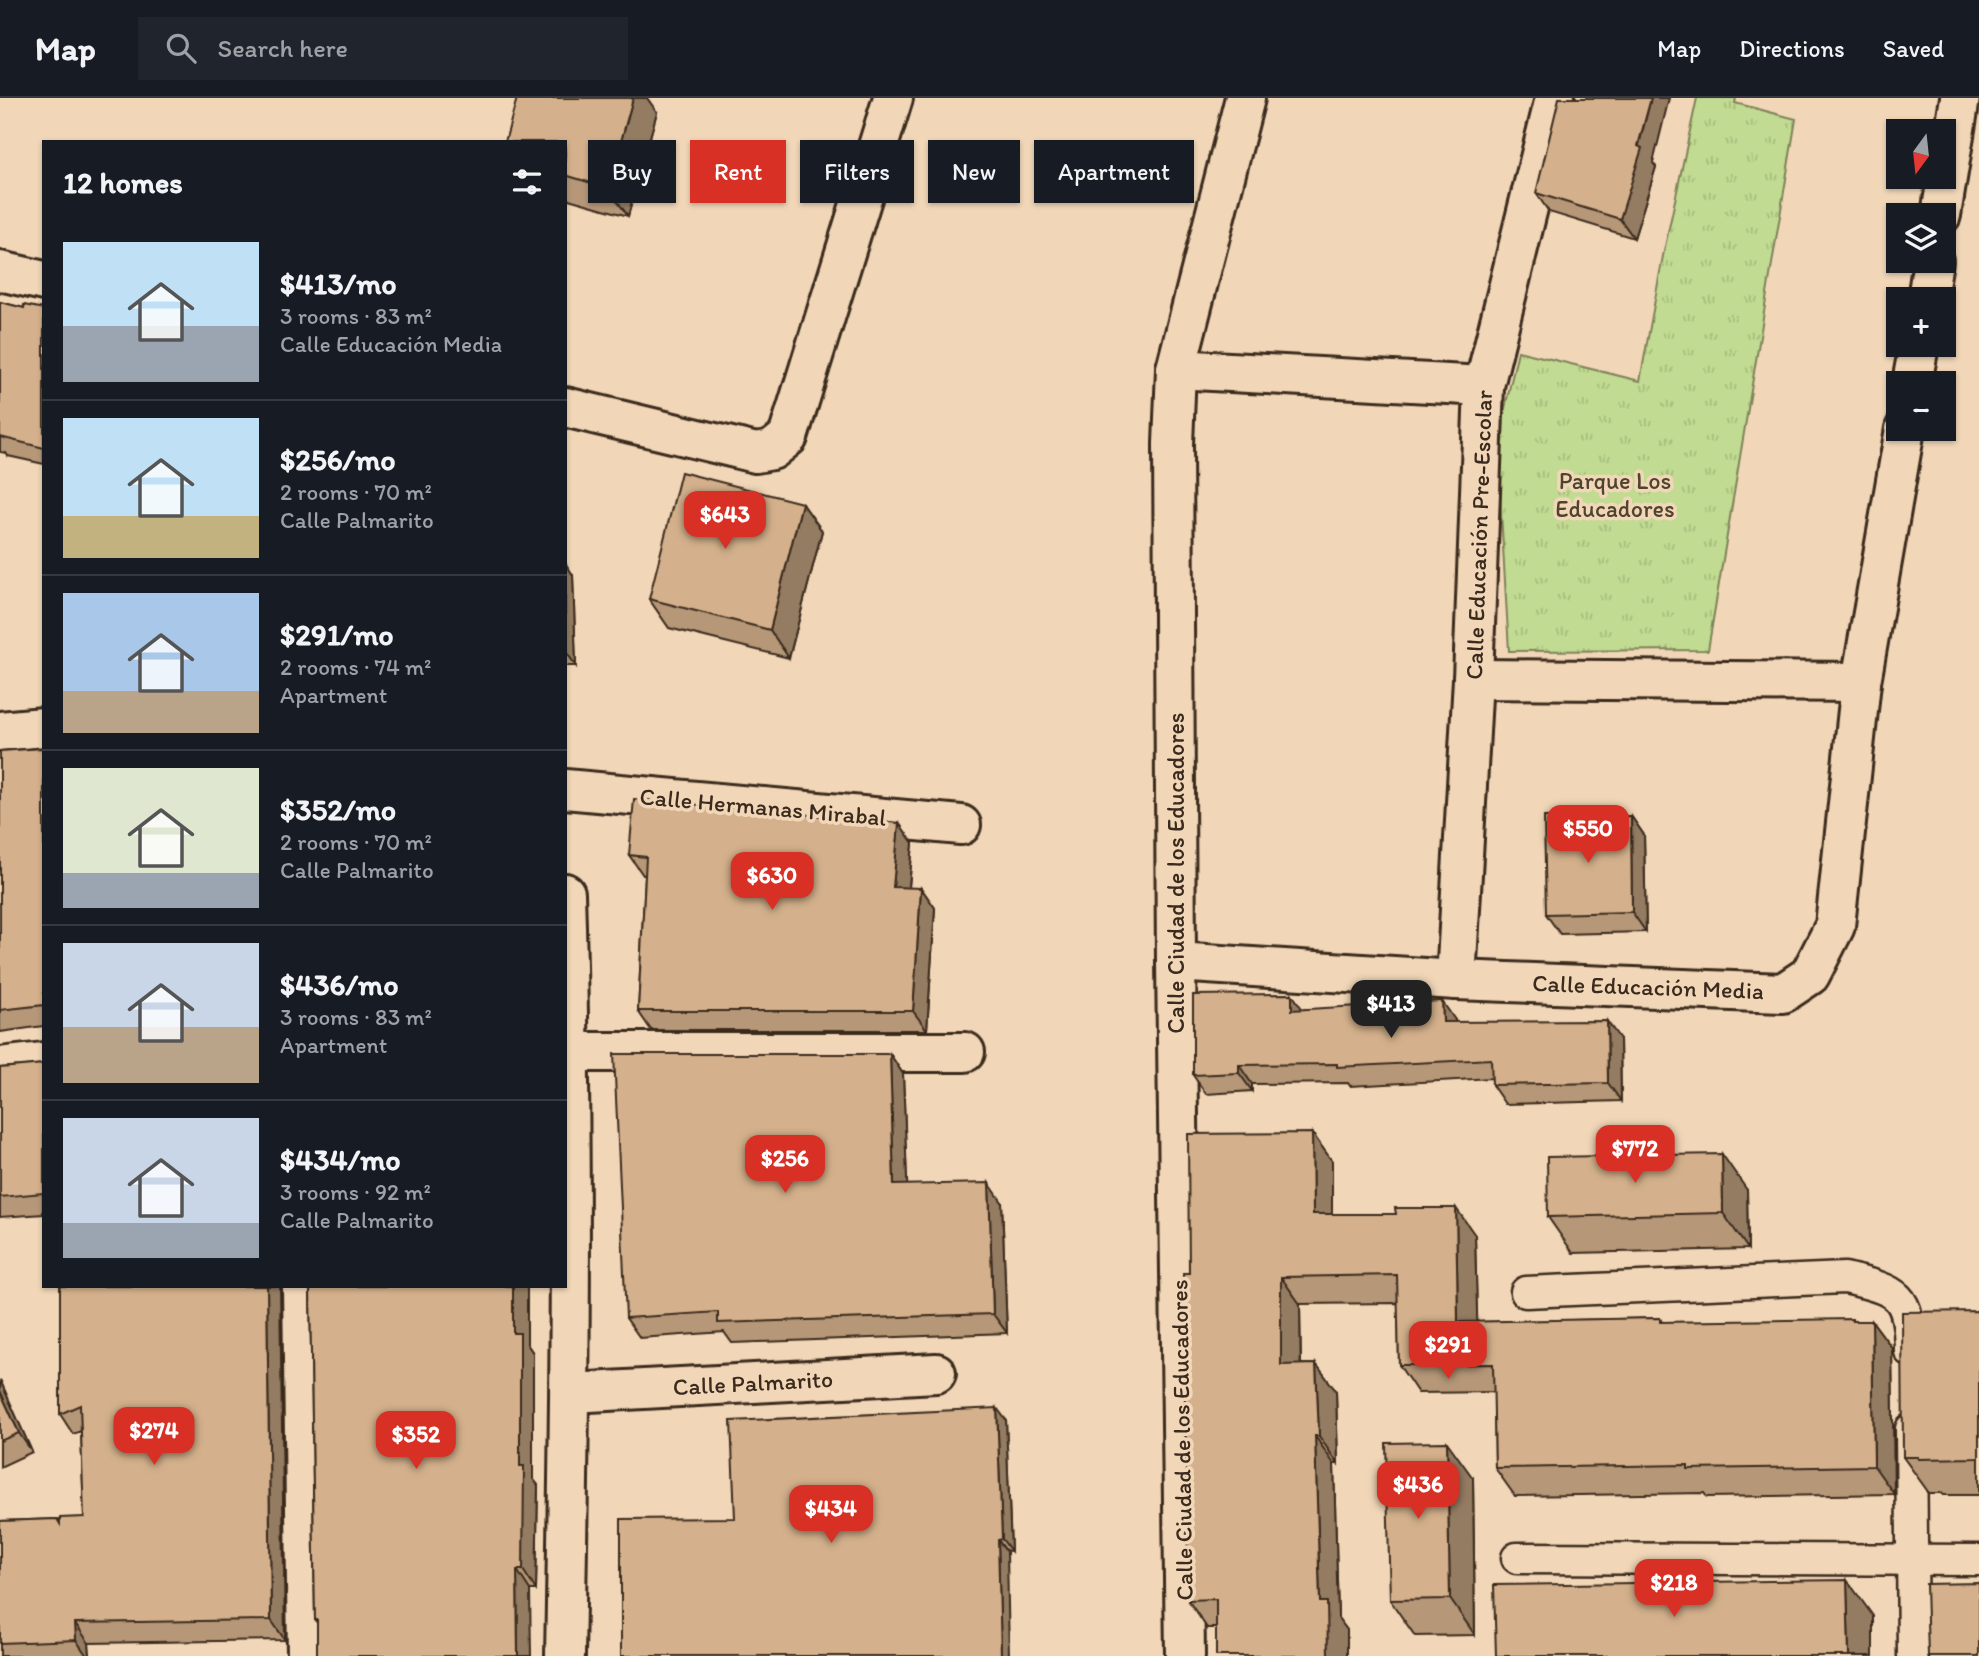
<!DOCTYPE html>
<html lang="en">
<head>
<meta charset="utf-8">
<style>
  :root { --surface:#171b24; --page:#20242c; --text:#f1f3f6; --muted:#9ea1a6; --line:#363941; --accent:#d93025 }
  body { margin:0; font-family:Itim,sans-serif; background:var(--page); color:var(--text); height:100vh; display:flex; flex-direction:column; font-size:26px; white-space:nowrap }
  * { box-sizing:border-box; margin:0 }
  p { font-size:23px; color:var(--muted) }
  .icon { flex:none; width:38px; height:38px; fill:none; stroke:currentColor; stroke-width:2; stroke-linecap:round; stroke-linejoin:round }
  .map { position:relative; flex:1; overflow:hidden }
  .drawer { position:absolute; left:42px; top:42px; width:525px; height:1148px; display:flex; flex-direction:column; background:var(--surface); border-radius:0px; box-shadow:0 2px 5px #0004 }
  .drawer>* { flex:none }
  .guide { position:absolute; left:588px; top:42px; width:665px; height:63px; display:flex; gap:14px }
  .needle { width:46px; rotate:195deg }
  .fabs { position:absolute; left:1886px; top:21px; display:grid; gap:14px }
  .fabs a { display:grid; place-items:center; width:70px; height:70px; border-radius:0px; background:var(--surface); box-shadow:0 2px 5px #0004; font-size:35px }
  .price { position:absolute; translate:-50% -60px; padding:0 16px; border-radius:14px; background:var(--accent); color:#fff; font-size:23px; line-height:46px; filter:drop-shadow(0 2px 4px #0008) }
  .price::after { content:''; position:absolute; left:50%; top:42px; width:21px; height:16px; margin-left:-10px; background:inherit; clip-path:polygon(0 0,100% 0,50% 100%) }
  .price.selected { background:#222; color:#fff }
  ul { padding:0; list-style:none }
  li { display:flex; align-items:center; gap:21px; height:175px; padding:0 21px }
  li+li { border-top:2px solid var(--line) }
  li span { display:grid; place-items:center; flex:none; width:196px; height:140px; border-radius:0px; color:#555 }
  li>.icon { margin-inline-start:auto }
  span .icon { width:84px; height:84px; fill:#fffc; stroke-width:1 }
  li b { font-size:30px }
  h2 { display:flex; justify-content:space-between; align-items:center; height:84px; padding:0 21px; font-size:30px }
  .pill { padding:0 24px; border-radius:0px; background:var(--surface); box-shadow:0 2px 5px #0004; font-size:24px; line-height:63px }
  .pill.selected { background:var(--accent); color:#fff }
  header { display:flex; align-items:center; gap:42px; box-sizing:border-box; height:98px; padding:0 35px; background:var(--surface); border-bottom:2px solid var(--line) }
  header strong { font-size:33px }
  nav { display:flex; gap:38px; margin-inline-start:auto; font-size:24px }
  .search { width:490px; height:63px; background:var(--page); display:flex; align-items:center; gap:18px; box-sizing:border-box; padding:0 24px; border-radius:0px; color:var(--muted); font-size:26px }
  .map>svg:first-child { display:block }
  .park { fill:url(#park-tufts); stroke:#7e8258; stroke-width:2 }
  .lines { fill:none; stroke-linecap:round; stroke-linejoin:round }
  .lane-casing { stroke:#3b2a1e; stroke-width:35 }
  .street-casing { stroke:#3b2a1e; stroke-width:44 }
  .lane { stroke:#f1d7b8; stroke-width:30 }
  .street { stroke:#f1d7b8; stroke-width:38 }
  .wall { fill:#b69878; stroke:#3b2a1e; stroke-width:2 }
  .shaded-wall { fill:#947c62; stroke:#3b2a1e; stroke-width:2 }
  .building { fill:#d4b18c; stroke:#3b2a1e; stroke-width:2 }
  .labels { text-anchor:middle; stroke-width:7; stroke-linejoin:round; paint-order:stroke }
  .park-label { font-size:24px; fill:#4f452f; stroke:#f1d7b8 }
  .street-label { font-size:24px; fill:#3b2a1e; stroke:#f1d7b8 }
</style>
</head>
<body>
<header>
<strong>Map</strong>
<div class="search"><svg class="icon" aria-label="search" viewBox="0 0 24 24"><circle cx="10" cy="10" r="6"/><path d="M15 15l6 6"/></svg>Search here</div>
<nav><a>Map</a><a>Directions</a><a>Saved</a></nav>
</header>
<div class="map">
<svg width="1979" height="1558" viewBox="0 0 1979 1558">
  <defs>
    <pattern id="park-tufts" width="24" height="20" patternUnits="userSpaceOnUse" patternTransform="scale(1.75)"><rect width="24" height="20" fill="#c1db92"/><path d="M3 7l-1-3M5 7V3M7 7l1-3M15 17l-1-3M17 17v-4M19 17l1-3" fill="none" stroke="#a7bc7d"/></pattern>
  </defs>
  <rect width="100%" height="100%" fill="#f1d7b8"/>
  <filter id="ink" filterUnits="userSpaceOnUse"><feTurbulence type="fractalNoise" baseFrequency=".0143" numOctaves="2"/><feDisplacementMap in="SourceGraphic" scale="14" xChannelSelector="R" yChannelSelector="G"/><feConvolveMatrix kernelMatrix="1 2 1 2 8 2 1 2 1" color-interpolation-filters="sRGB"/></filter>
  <g filter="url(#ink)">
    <!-- park -->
    <polygon class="park" points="1697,0 1736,0 1735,5 1796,21 1708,552 1509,553 1497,345 1518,253 1640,283 1663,158"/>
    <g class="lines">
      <defs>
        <g id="lane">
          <path d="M1526 1194 1845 1180C1899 1193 1909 1195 1910 1253"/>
          <polyline points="1911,1331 1913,1558"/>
          <polyline points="1517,1460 1979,1462"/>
        </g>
        <g id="street">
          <polyline points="1941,117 1960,0"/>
          <polyline points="0,173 44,183"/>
          <polyline points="1927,201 1933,163"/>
          <polyline points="1176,271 1484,288"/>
          <polyline points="1912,285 1919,247"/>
          <polyline points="565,309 756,355 772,352 788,339 893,0"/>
          <polyline points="1473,581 1861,584"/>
          <polyline points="0,633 44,629"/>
          <polyline points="565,691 961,727"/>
          <polyline points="1176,864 1456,882 1783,895 1810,877 1835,828 1861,584 1905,331"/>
          <polyline points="1456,882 1473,581 1484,288 1555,0"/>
          <polyline points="570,954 965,954"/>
          <polyline points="0,969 44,964"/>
          <polyline points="302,1188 307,1558"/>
          <polyline points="571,1295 936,1275"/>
          <path d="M565 1558C570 1304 573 1050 565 795"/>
          <polyline points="1185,1558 1176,864 1173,346 1176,271 1245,0"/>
        </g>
      </defs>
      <!-- lane casing -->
      <use href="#lane" class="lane-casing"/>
      <!-- street casing -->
      <use href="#street" class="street-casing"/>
      <!-- lane -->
      <use href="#lane" class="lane"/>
      <!-- street -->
      <use href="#street" class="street"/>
    </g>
    <!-- wall -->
    <g class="wall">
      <polygon points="657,14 628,118 565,100 565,44"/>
      <polygon points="1653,65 1656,69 1634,140 1549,114 1536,95"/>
      <polygon points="0,204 24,210 44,211 44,366 8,358 6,355 0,354"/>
      <polygon points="802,405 822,433 789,560 669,530 649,501"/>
      <polygon points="565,465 573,477 576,568 565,568"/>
      <polygon points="44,650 44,928 0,934 0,653"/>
      <polygon points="1631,718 1644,737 1646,834 1560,836 1546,816"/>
      <polygon points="899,725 913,745 909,790 921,790 935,810 927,932 651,932 638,913 645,777 643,777 629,757"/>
      <polygon points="1302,911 1455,922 1455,924 1620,941 1621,1003 1505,1006 1492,987 1492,980 1350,988 1348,985 1252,986 1252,993 1206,996 1193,977"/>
      <polygon points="890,956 903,976 907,1087 1002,1104 1007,1235 732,1245 724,1234 640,1240 626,1220"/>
      <polygon points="44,966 44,1116 0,1119 0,970"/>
      <polygon points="1312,1035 1332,1063 1332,1116 1475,1137 1477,1224 1660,1220 1662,1224 1872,1223 1892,1250 1894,1396 1707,1399 1704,1395 1515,1398 1495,1370 1494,1294 1418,1295 1399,1267 1398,1205 1300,1206 1301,1266 1316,1266 1336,1293 1338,1366 1334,1366 1338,1520 1347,1532 1347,1558 1216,1558 1216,1530 1207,1530 1188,1502 1189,1175"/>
      <polygon points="1747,1092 1748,1151 1573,1155 1548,1119"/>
      <polygon points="60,1188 280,1188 285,1542 89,1545 90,1558 0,1558 0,1423 57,1421 60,1424 84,1419 81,1333 73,1336 60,1316"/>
      <polygon points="310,1188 527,1188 527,1246 533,1255 533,1381 538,1387 536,1492 530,1492 317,1525 315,1522"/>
      <polygon points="1979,1213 1979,1397 1943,1397 1942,1395 1929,1395 1903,1359"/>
      <polygon points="0,1282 32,1354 0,1369"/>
      <polygon points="1006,1322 1011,1453 735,1420"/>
      <polygon points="1473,1380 1475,1537 1415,1538 1390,1502"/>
    </g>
    <!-- shaded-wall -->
    <g class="shaded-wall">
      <polygon points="633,0 647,0 657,14 628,118 608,90"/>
      <polygon points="1651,0 1669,0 1653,65 1656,69 1634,140 1620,121"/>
      <polygon points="802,405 822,433 789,560 770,532"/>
      <polygon points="565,465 573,477 576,568 565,552"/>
      <polygon points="1631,718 1644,737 1646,834 1632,814"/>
      <polygon points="899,725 913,745 907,808 893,789"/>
      <polygon points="921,790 935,810 927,932 913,913"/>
      <polygon points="1292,896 1305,915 1292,912"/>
      <polygon points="1442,903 1455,922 1456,943 1443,924"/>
      <polygon points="1607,923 1620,941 1621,1003 1608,985"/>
      <polygon points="890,956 903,976 908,1107 894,1087"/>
      <polygon points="1239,967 1252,986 1252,993 1239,975"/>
      <polygon points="1312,1035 1332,1063 1332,1144 1313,1116"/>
      <polygon points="1722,1056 1747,1092 1748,1151 1723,1115"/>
      <polygon points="989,1085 1002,1104 1007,1235 993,1216"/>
      <polygon points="1456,1110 1475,1137 1478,1251 1458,1224"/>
      <polygon points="1281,1179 1300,1206 1301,1295 1281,1267"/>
      <polygon points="267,1188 280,1188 285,1542 271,1522"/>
      <polygon points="513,1188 527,1188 527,1246 533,1255 533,1381 538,1387 536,1492 523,1472 520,1368 513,1235"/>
      <polygon points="1872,1223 1892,1250 1894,1396 1874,1368"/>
      <polygon points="1316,1266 1336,1293 1338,1366 1319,1338"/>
      <polygon points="0,1282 32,1354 19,1335 0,1293"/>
      <polygon points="997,1310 1006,1322 1011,1453 1002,1441"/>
      <polygon points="1315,1338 1334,1366 1338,1520 1347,1532 1347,1558 1328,1558 1320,1504"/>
      <polygon points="1447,1344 1473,1380 1475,1537 1450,1501"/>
      <polygon points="998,1442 1007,1454 1009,1558 1001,1558"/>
      <polygon points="517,1472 530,1492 531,1558 518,1558"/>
      <polygon points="1847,1482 1873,1518 1873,1558 1849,1558"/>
      <polygon points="75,1525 89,1545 90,1558 87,1558 76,1542"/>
    </g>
    <!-- building -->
    <g class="building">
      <polygon points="517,0 633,0 608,90 565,77 565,44 505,44"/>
      <polygon points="1559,0 1651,0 1638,48 1642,50 1620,121 1536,95"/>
      <polygon points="0,204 24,210 24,207 44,211 44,350 0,339"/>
      <polygon points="681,374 802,405 770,532 649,501"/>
      <polygon points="44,650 44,907 0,912 0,653"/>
      <polygon points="634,701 899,725 893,789 921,790 913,913 638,913 646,759 629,757"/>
      <polygon points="1631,718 1632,814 1546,816 1544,719"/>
      <polygon points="1292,896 1292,912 1442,903 1443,924 1607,923 1608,985 1492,987 1491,961 1337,969 1337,966 1239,967 1239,975 1193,977 1193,897"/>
      <polygon points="614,956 890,956 894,1087 989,1085 993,1216 718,1225 718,1214 626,1220"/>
      <polygon points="44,966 44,1114 43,1114 43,1095 0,1099 0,970"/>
      <polygon points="1312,1035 1313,1116 1396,1116 1395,1110 1456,1110 1458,1224 1660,1220 1660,1224 1852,1221 1852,1223 1872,1223 1874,1368 1688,1371 1688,1367 1495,1370 1493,1266 1399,1267 1397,1177 1281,1179 1281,1267 1316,1266 1319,1338 1315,1338 1320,1504 1327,1504 1328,1558 1216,1558 1216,1501 1188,1502 1183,1175 1189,1175 1188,1036"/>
      <polygon points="1722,1056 1723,1115 1548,1119 1547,1059"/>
      <polygon points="60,1188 267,1188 271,1522 75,1525 76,1542 0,1545 0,1423 57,1421 60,1426 60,1420 84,1419 80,1307 60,1316"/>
      <polygon points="310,1188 513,1188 513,1235 520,1235 520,1368 524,1368 523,1472 517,1472 518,1558 317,1558 317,1522 315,1522"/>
      <polygon points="1979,1213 1979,1360 1918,1361 1918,1359 1903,1359 1902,1214"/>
      <polygon points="0,1293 19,1335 0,1343"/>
      <polygon points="997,1310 1002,1441 998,1442 1001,1558 621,1558 621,1421 735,1420 731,1323"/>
      <polygon points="1447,1344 1450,1501 1390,1502 1386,1345"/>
      <polygon points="1847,1482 1849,1558 1496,1558 1494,1487"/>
      <polygon points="1979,1485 1979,1558 1928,1558 1926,1486"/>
    </g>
  </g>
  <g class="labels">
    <!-- park labels -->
    <g class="park-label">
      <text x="1615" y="391">Parque Los<tspan x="1615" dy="28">Educadores</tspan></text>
    </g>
    <!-- street labels -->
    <g class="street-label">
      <text transform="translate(1479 437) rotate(-88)" y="8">Calle Educación Pre-Escolar</text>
      <text transform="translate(763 709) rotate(5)" y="8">Calle Hermanas Mirabal</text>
      <text transform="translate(1176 775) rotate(-90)" y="8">Calle Ciudad de los Educadores</text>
      <text transform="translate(1648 889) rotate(2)" y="8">Calle Educación Media</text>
      <text transform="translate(753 1285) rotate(-3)" y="8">Calle Palmarito</text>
      <text transform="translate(1182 1342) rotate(-91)" y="8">Calle Ciudad de los Educadores</text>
    </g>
  </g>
</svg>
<div class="fabs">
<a><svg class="needle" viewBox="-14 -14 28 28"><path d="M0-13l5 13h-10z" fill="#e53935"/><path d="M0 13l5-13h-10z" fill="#9ea1a6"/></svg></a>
<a><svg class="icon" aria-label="layers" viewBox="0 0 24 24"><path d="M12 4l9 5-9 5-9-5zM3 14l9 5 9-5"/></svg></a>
<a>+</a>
<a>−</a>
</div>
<b class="price" style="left:725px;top:453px">$643</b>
<b class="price" style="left:1588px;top:767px">$550</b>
<b class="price" style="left:772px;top:814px">$630</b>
<b class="price selected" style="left:1391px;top:942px">$413</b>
<b class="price" style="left:1635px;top:1087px">$772</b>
<b class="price" style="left:785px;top:1097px">$256</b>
<b class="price" style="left:1448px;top:1283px">$291</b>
<b class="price" style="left:154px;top:1369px">$274</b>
<b class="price" style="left:416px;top:1373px">$352</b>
<b class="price" style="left:1418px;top:1423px">$436</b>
<b class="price" style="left:831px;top:1447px">$434</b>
<b class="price" style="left:1674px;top:1521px">$218</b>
<div class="guide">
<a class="pill">Buy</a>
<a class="pill selected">Rent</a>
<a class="pill">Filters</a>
<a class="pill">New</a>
<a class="pill">Apartment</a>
</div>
<section class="drawer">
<h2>12 homes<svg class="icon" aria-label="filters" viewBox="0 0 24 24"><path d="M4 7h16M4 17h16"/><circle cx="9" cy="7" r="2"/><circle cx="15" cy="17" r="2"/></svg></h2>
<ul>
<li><span style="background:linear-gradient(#bfe0f5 60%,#9aa5b1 0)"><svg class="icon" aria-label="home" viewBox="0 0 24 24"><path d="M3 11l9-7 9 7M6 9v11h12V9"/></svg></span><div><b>$413/mo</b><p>3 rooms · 83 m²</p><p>Calle Educación Media</p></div></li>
<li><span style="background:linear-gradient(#bfe0f5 70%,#c2b280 0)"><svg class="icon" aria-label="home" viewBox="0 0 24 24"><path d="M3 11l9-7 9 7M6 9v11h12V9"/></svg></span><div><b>$256/mo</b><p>2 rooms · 70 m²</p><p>Calle Palmarito</p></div></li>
<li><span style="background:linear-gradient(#a9c7e8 70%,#b9a48a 0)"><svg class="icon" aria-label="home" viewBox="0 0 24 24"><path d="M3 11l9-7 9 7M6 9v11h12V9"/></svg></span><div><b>$291/mo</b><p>2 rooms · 74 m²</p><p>Apartment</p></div></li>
<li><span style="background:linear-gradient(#dfe7d0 75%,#9aa5b1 0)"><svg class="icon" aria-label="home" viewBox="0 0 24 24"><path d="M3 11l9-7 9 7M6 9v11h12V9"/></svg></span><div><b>$352/mo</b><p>2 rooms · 70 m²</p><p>Calle Palmarito</p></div></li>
<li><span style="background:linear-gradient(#c9d6e8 60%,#b9a48a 0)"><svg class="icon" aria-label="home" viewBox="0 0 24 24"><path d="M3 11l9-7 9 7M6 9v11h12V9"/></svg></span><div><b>$436/mo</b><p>3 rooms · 83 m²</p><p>Apartment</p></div></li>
<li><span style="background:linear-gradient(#c9d6e8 75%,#9aa5b1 0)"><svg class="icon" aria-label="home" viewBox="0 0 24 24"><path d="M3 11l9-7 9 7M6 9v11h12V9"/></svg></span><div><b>$434/mo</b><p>3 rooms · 92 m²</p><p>Calle Palmarito</p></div></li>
</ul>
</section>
</div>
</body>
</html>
